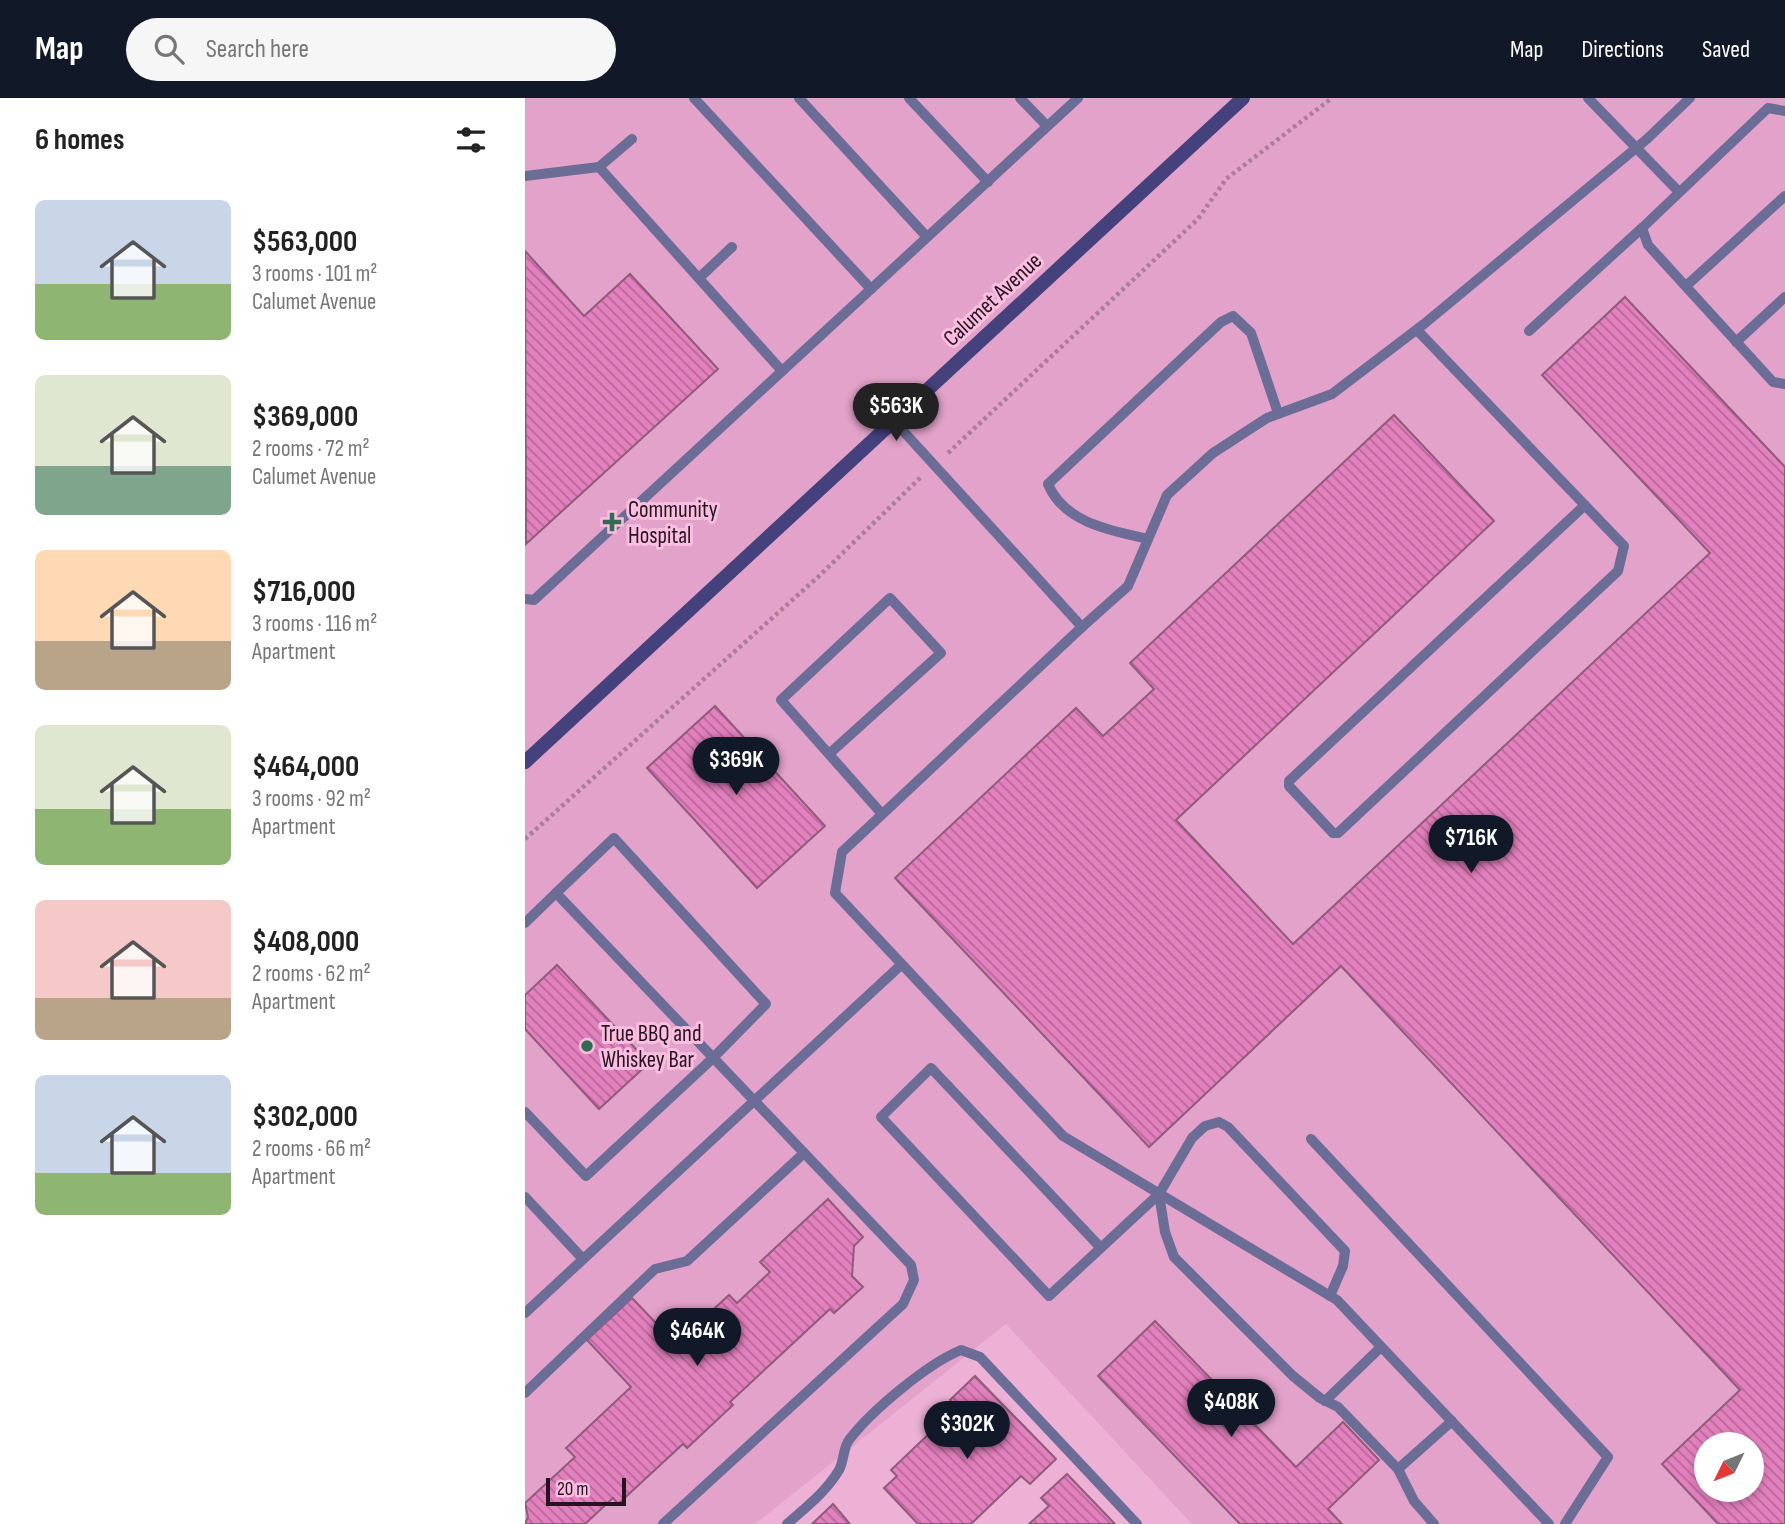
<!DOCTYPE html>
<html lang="en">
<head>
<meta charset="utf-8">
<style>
  :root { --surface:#fff; --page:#f6f6f6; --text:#222; --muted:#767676; --accent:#111827 }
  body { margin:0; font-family:"Sofia Sans Condensed",sans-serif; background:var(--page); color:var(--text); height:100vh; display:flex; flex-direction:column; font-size:26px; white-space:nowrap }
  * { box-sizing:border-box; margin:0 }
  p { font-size:23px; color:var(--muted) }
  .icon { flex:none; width:38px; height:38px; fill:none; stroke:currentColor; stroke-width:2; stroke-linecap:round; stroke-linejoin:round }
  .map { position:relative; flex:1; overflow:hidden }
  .panel { display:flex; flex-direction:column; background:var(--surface); width:525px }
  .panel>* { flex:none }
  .needle { width:46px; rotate:227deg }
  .buttons { position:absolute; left:1169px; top:1334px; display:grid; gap:14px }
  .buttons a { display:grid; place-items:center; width:70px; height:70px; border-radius:50%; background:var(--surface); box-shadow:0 4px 10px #0003; font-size:35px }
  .scale { position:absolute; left:21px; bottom:18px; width:80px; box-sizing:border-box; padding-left:7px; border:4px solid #27121f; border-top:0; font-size:19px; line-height:24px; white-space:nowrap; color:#27121f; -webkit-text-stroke:5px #fabee1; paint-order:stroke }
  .price { position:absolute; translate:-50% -60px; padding:0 16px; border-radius:24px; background:var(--accent); color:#fff; font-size:23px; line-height:46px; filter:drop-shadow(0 2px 4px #0008) }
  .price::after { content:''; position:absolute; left:50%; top:42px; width:21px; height:16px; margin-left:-10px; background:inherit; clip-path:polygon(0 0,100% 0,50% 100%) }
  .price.selected { background:#222; color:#fff }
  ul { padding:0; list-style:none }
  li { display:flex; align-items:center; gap:21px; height:175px; padding:0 35px }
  li span { display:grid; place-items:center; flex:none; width:196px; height:140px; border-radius:10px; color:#555 }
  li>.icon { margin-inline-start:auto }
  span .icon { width:84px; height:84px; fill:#fffc; stroke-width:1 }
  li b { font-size:30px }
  h2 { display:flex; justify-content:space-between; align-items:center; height:84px; padding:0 35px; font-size:30px }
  header { display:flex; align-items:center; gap:42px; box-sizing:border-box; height:98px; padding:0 35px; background:var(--accent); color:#fff }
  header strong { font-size:33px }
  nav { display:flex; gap:38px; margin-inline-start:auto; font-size:24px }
  .search { width:490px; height:63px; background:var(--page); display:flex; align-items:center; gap:18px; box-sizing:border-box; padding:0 24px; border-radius:38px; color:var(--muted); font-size:26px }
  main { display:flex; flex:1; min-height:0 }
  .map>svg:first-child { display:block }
  .built { fill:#e3a2c9; fill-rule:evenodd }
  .building { fill:url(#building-back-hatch); stroke:#905b7b; stroke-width:2; fill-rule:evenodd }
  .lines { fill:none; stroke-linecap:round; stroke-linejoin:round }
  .path { stroke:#ab7d98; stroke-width:4.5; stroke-dasharray:3.5 3.5; stroke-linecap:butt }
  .service { stroke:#6c6d96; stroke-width:10 }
  .secondary { stroke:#44417d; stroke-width:14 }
  .poi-dot { fill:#336a52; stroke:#fabee1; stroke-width:2.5 }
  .labels { text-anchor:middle; stroke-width:6; stroke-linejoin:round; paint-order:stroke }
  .street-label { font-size:23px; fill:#27121f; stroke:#fabee1 }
  .poi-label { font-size:23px; fill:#27121f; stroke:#fabee1; text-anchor:start }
</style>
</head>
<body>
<header>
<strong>Map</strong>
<div class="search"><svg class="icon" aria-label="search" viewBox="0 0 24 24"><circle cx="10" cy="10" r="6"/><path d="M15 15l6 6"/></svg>Search here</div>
<nav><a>Map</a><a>Directions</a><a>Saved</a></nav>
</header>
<main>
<section class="panel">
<h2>6 homes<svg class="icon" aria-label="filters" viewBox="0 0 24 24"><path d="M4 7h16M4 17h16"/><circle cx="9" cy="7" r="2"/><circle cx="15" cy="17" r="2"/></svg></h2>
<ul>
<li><span style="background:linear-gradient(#c9d6e8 60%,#8fb573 0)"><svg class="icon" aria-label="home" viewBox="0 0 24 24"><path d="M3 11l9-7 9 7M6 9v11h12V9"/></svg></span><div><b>$563,000</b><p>3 rooms · 101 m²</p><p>Calumet Avenue</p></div></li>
<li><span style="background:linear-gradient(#dfe7d0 65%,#7fa58c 0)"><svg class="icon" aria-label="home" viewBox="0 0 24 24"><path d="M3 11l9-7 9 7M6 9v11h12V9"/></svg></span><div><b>$369,000</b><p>2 rooms · 72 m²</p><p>Calumet Avenue</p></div></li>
<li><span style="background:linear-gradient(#ffd9b3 65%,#b9a48a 0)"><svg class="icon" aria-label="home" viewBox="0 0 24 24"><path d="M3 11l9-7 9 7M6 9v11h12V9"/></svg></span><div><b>$716,000</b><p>3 rooms · 116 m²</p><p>Apartment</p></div></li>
<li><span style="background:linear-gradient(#dfe7d0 60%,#8fb573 0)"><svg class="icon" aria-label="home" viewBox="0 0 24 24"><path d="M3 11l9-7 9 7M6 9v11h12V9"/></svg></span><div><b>$464,000</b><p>3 rooms · 92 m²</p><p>Apartment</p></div></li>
<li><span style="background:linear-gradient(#f6c9c9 70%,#b9a48a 0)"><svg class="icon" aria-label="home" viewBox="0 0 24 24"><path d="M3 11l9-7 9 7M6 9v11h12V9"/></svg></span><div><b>$408,000</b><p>2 rooms · 62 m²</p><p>Apartment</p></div></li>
<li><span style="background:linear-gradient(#c9d6e8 70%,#8fb573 0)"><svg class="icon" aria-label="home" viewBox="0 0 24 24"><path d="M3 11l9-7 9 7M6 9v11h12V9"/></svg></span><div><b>$302,000</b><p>2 rooms · 66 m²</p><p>Apartment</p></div></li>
</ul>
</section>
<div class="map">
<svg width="1260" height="1426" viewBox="0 0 1260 1426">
  <defs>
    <pattern id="building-back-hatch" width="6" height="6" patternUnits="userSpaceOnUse" patternTransform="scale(1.75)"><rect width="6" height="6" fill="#e380be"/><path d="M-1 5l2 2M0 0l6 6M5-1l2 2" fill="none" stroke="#b8679a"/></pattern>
  </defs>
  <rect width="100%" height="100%" fill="#ecb1d4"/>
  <!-- built -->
  <path class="built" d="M0 0H1260V1426H667L481 1226 230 1426H0ZM1181 1346H1227V1391H1181Z"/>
  <!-- building -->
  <g class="building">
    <polygon points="0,153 59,218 105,176 193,271 1,446"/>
    <path d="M1100 199 1260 369V1426H1193L1137 1366 1215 1292 816 868 624 1049 370 780 551 610 578 638 629 591 605 565 869 317 969 423 651 722 768 846 1185 455 1017 277ZM1181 1346H1227V1391H1181Z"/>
    <polygon points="190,608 300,728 232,790 122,670"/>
    <polygon points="32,867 124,965 74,1011 0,931 0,897"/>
    <polygon points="303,1101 338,1139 329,1148 327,1178 338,1189 309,1215 305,1211 205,1304 208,1307 162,1350 158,1346 93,1406 88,1400 60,1426 0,1426 3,1419 0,1405 50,1359 41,1350 106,1289 62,1242 107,1200 151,1246 204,1197 212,1205 245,1174 235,1164"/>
    <polygon points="630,1223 771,1369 818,1324 854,1362 803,1411 817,1426 715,1426 573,1278"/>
    <polygon points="450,1278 531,1361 505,1386 496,1378 446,1426 393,1426 359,1390 372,1378 366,1372 432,1309 425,1302"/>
    <polygon points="542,1376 590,1426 504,1426 524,1408 516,1400"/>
    <polygon points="308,1406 325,1426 287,1426"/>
  </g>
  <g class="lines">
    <!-- path -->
    <g class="path">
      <polyline points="423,355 673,121 701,81 807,0"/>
      <polyline points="0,741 293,479 396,379"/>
    </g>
    <!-- service -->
    <g class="service">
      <polyline points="169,0 346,191"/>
      <polyline points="274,0 402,139"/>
      <polyline points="384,0 463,84"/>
      <polyline points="495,0 522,28"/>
      <polyline points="1063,0 1153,93"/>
      <polyline points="1260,13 1243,10 1117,130 1123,147 1248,284 1260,286"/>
      <polyline points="107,41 74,69 257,273"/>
      <polyline points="0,78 74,69"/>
      <polyline points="174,180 207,149"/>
      <polyline points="1161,188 1260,98"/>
      <polyline points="892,232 1099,448 1093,473 813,735 808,735 764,688 764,683 1060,407"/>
      <polyline points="1004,233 1117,130"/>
      <polyline points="1211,244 1260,199"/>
      <polyline points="369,323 557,529 317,754 310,795 538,1038 812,1202 1024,1426"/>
      <path d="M623 441C587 433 539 425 523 386L696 224 708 218 726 235 753 315"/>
      <polyline points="0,501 9,502 553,0"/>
      <polyline points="557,529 603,488 642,397 688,355 742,320 807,296 899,226 1122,41 1165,0"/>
      <polyline points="304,656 416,555 365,500 256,602 357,716"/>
      <polyline points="0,825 31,795 386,1167 389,1182 378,1206 138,1426"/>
      <polyline points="0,1014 61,1078 187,961 241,906 89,740 31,795"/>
      <polyline points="786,1041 1083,1359 1040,1426"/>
      <polyline points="634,1096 640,1134 649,1159 768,1278 795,1300 813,1309 873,1371 889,1403 909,1426"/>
      <polyline points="0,1099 58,1161"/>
      <polyline points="576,1150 406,970 356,1019 524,1198 634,1096 667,1040 680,1028 694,1024 703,1029 820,1153 818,1168 805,1198"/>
      <polyline points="0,1215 376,867"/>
      <polyline points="0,1295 130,1171 162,1163 278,1056"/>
      <polyline points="800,1303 856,1249"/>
      <polyline points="873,1371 927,1323"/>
      <path d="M262 1426C281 1409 301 1394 314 1372 319 1363 318 1350 324 1342 346 1313 402 1266 436 1252L455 1259 612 1426"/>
    </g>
    <!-- secondary -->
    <polyline class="secondary" points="0,664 718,0"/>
  </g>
  <!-- markers -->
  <g class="poi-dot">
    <path d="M83.5 413.5h7v7h7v7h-7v7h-7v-7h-7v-7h7z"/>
    <circle cx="62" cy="948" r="7"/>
  </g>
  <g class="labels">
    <!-- street labels -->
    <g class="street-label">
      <text transform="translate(467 201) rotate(-43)" y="8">Calumet Avenue</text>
    </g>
    <!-- poi labels -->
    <g class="poi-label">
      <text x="103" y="419">Community<tspan x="103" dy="26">Hospital</tspan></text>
      <text x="76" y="943">True BBQ and<tspan x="76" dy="26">Whiskey Bar</tspan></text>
    </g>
  </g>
</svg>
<div class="buttons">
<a><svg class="needle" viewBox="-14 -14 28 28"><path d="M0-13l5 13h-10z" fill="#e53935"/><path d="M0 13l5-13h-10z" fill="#767676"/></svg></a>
</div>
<div class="scale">20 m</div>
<b class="price selected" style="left:371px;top:345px">$563K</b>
<b class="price" style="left:211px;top:699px">$369K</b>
<b class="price" style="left:946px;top:777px">$716K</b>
<b class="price" style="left:172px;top:1270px">$464K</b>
<b class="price" style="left:706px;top:1341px">$408K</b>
<b class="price" style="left:442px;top:1363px">$302K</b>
</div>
</main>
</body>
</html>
